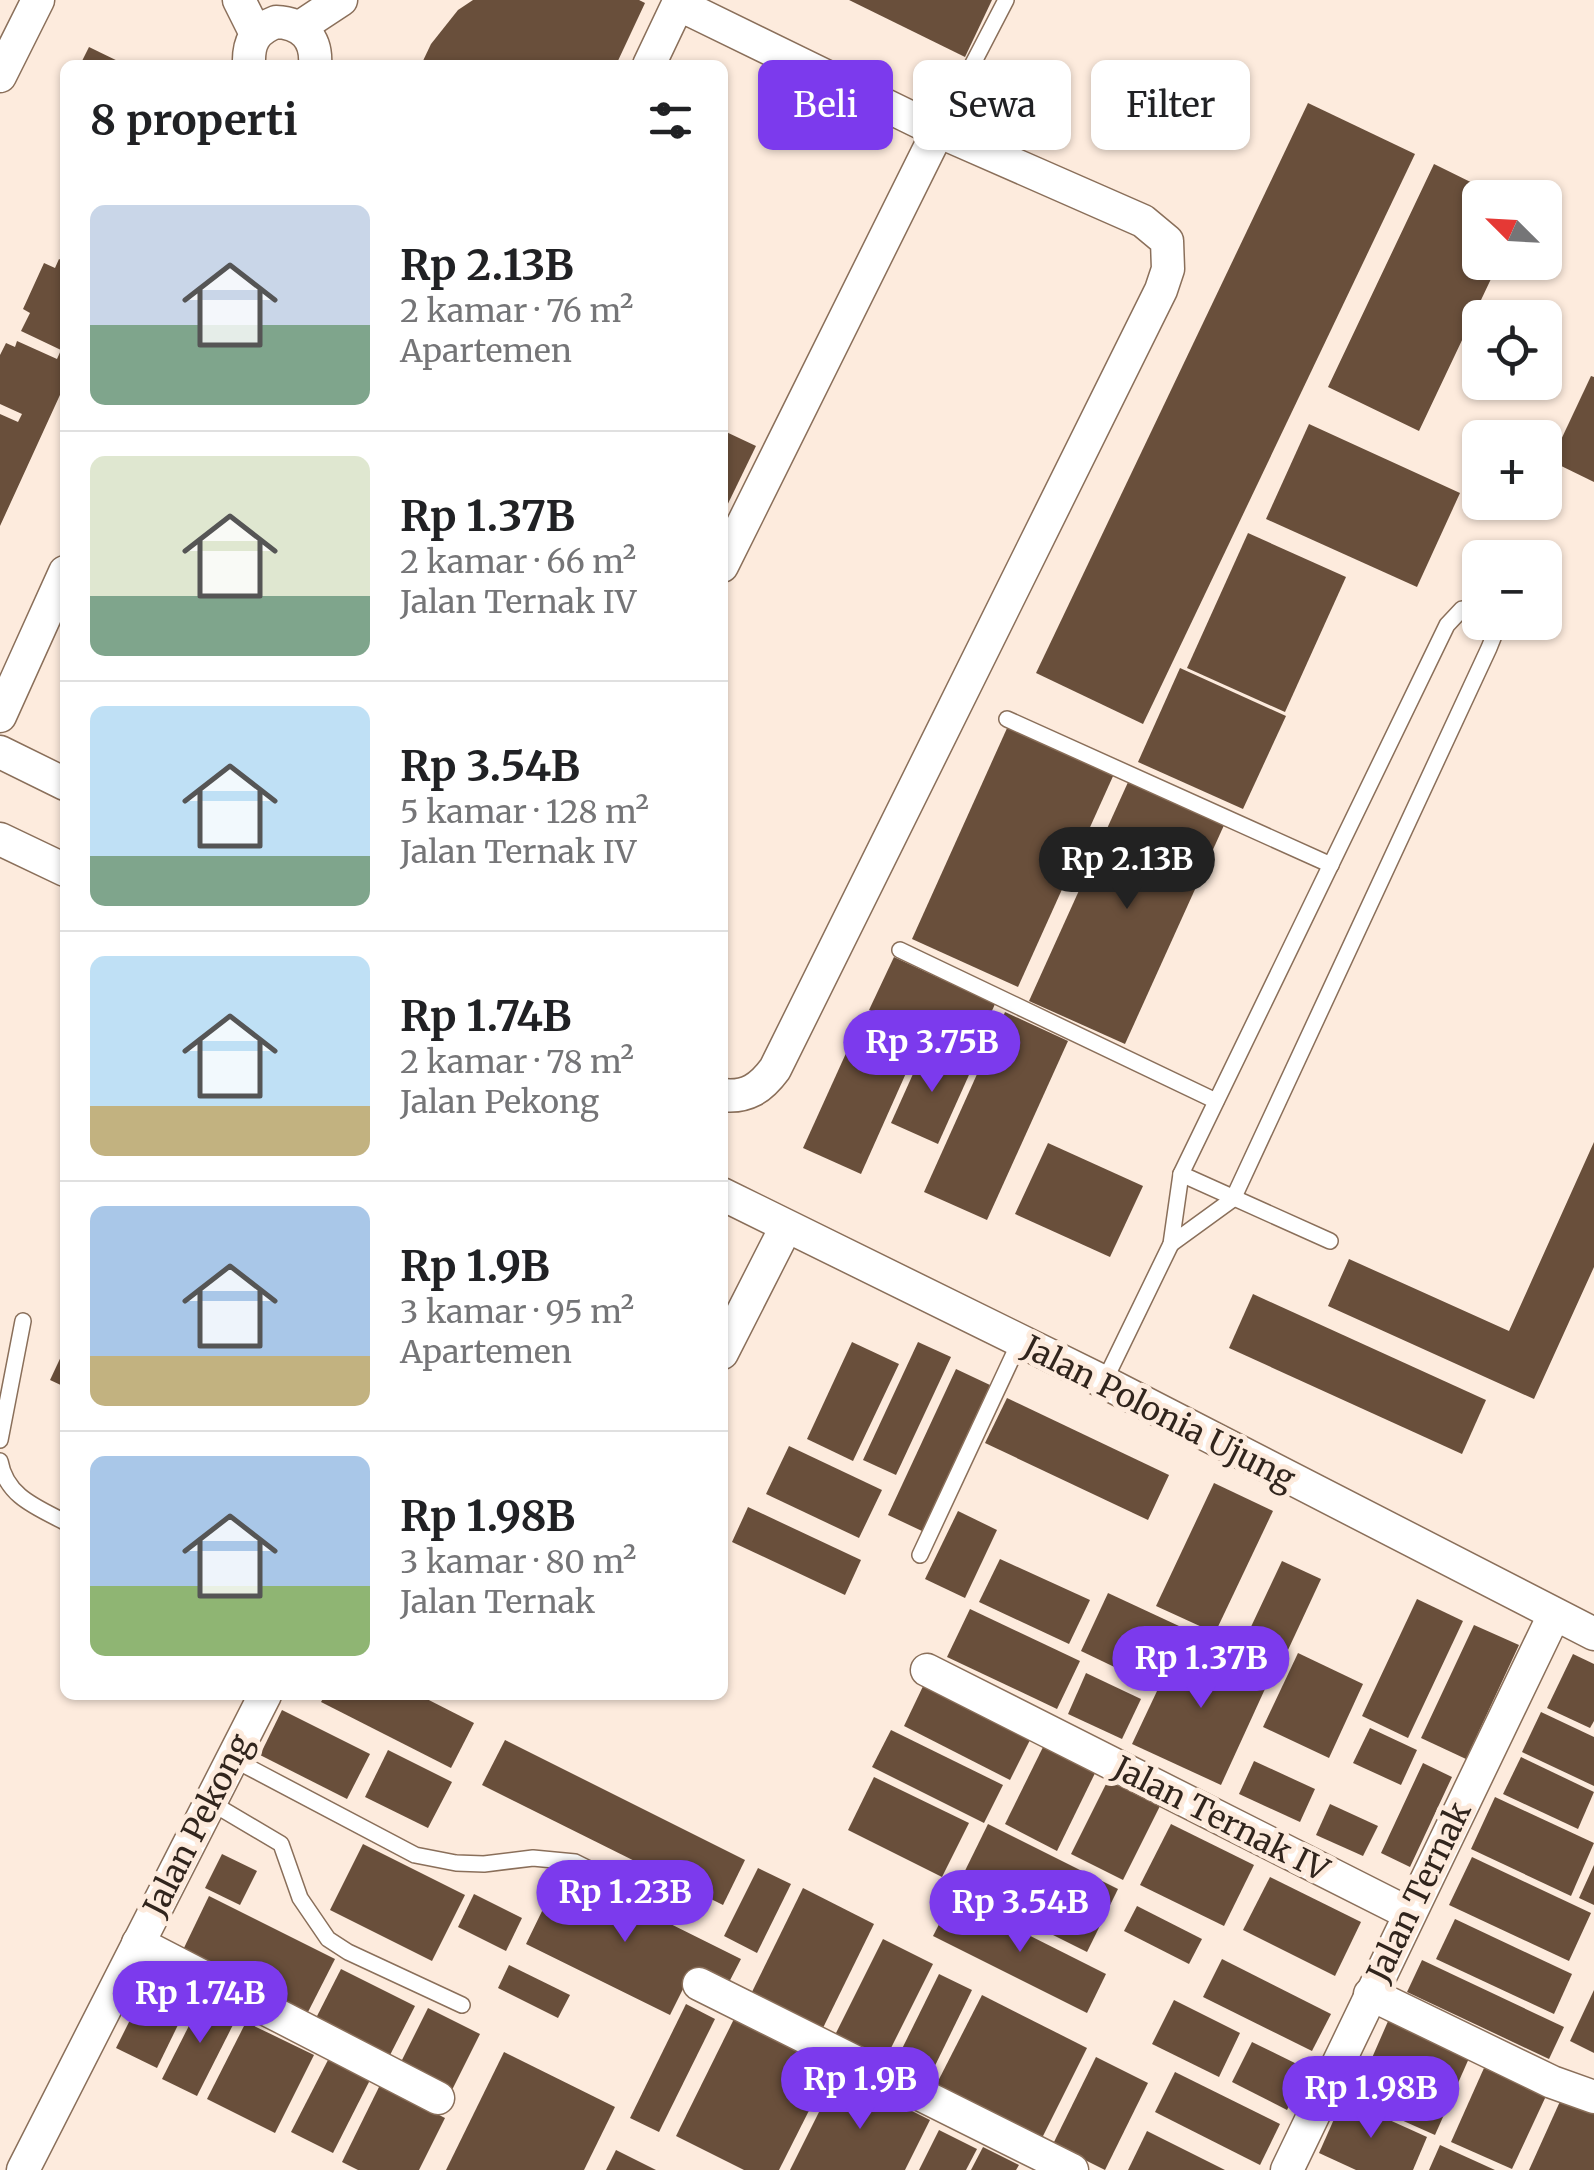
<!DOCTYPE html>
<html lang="id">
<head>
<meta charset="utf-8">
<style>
  :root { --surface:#fff; --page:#f2f2f2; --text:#202124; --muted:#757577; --line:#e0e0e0; --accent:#7c3aed }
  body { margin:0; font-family:Merriweather,serif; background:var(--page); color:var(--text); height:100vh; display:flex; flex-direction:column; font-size:38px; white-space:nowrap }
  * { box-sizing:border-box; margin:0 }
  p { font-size:32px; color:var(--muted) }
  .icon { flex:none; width:55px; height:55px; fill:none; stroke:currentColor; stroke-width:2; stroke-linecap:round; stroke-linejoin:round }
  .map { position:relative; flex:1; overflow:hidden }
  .drawer { position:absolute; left:60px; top:60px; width:668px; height:1640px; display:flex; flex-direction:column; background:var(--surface); border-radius:15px; box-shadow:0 2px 8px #0004 }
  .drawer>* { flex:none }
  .banner { position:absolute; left:758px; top:60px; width:685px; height:90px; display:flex; gap:20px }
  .needle { width:65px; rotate:294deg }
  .fabs { position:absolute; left:1462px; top:180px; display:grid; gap:20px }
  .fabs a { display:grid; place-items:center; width:100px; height:100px; border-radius:15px; background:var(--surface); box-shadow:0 2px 8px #0004; font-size:50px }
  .price { position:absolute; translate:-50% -85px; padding:0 22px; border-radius:35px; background:var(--accent); color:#fff; font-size:32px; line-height:65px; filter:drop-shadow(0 2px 5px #0008) }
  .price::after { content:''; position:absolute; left:50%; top:60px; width:30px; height:22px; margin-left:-15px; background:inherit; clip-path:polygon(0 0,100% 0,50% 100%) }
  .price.on { background:#222; color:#fff }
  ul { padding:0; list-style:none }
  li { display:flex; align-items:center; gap:30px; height:250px; padding:0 30px }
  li+li { border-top:2px solid var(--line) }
  li span { display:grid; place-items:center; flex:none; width:280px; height:200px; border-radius:15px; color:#555 }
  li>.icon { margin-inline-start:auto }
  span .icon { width:120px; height:120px; fill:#fffc; stroke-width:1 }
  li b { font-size:42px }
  h2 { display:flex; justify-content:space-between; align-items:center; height:120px; padding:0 30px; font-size:42px }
  .tag { padding:0 35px; border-radius:15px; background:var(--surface); box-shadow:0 2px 8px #0004; font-size:35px; line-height:90px }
  .tag.on { background:var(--accent); color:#fff }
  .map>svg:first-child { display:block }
  .building { fill:#694f3b }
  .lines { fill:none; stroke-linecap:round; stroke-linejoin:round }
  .lane-casing { stroke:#8a6f5a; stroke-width:18 }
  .street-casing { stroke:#8a6f5a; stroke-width:35 }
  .lane { stroke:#fff; stroke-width:15 }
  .street { stroke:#fff; stroke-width:32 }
  .labels { text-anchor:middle; stroke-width:10; stroke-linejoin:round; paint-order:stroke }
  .street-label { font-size:32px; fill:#31251d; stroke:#fdebdd }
</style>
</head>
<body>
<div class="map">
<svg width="1594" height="2170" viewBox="0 0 1594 2170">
  <rect width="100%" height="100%" fill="#fdebdd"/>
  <!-- building -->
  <g class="building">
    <polygon points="473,0 639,0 645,3 616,65 421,65 431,44 458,10"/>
    <polygon points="849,0 992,0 965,57"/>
    <polygon points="89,47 126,65 80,65"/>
    <polygon points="1308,103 1415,154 1143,724 1036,673"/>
    <polygon points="1434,164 1503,198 1480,198 1480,262 1499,262 1419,431 1328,387"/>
    <polygon points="59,259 65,262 65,384 0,526 0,414 18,422 22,414 0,404 0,355 6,343 15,347 17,341 57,359 61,350 21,331 30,313 23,309 44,263 55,268"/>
    <polygon points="1591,376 1594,377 1594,482 1551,461"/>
    <polygon points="1309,424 1460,493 1417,587 1266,519"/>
    <polygon points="722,430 756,446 722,516"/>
    <polygon points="1248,533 1346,577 1285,712 1187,668"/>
    <polygon points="1180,668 1286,716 1243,809 1138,762"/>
    <polygon points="1008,726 1114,774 1018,987 912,939"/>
    <polygon points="1129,780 1225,823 1125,1044 1029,1001"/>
    <polygon points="894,957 995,1004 972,1056 869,1010"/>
    <polygon points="1005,1012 1068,1041 987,1220 924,1192"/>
    <polygon points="862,1018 919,1044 861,1174 803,1148"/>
    <polygon points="926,1045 973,1066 938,1144 891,1123"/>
    <polygon points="1594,1142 1594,1267 1534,1399 1328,1306 1349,1259 1509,1331"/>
    <polygon points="1048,1143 1143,1186 1110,1257 1015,1214"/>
    <polygon points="1253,1294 1486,1400 1462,1454 1229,1348"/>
    <polygon points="852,1342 899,1364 853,1461 807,1439"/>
    <polygon points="918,1342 951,1357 896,1475 863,1460"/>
    <polygon points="65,1348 65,1387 50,1380"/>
    <polygon points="956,1369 990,1385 922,1531 888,1515"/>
    <polygon points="1007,1398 1169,1475 1148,1520 985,1443"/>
    <polygon points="789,1446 882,1490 859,1538 766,1494"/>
    <polygon points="1214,1483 1273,1511 1215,1633 1156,1606"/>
    <polygon points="748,1507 861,1560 845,1595 732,1542"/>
    <polygon points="958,1511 997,1530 965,1598 925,1579"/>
    <polygon points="1000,1559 1090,1600 1069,1644 979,1602"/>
    <polygon points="1282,1561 1321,1579 1288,1650 1249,1631"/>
    <polygon points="1108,1593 1179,1626 1152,1685 1081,1651"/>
    <polygon points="1417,1599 1463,1621 1408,1738 1362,1716"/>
    <polygon points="970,1609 1080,1661 1057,1709 947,1657"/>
    <polygon points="1474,1625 1519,1645 1466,1759 1421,1738"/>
    <polygon points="1183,1636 1270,1678 1221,1785 1132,1744"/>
    <polygon points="1298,1653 1363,1684 1329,1758 1263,1727"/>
    <polygon points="1573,1654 1594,1664 1594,1721 1590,1728 1547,1708"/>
    <polygon points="1086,1673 1141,1699 1122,1739 1068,1714"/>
    <polygon points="926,1680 1033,1734 1010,1780 904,1726"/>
    <polygon points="325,1695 419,1695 474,1723 451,1768 321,1702"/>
    <polygon points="282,1710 370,1754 347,1799 260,1755"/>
    <polygon points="1541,1712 1594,1737 1594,1786 1522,1752"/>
    <polygon points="1370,1728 1417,1750 1401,1785 1353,1763"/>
    <polygon points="891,1730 1003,1785 984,1823 872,1767"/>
    <polygon points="1047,1739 1099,1765 1057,1851 1005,1824"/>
    <polygon points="505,1740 745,1860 723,1905 482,1785"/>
    <polygon points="388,1750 452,1782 428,1828 365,1797"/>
    <polygon points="1521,1757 1594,1792 1578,1829 1503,1794"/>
    <polygon points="1254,1761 1315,1789 1300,1822 1239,1794"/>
    <polygon points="1423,1763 1452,1777 1410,1867 1381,1853"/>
    <polygon points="874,1777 969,1823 942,1877 848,1830"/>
    <polygon points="1109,1778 1161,1804 1123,1880 1071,1854"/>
    <polygon points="1495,1797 1594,1843 1571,1896 1471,1849"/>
    <polygon points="1330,1804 1378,1826 1363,1856 1316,1835"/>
    <polygon points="988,1824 1118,1889 1087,1952 957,1887"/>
    <polygon points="1171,1824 1254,1865 1224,1926 1140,1885"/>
    <polygon points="363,1844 465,1895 432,1961 330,1910"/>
    <polygon points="222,1854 257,1871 240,1905 205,1888"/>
    <polygon points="1472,1857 1591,1913 1569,1961 1449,1905"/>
    <polygon points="1594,1865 1594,1905 1579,1898"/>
    <polygon points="758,1868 791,1884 757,1953 724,1936"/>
    <polygon points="562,1870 741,1959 726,1988 692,1971 670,2015 526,1944"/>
    <polygon points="1270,1877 1361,1922 1335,1976 1243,1930"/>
    <polygon points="803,1888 874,1924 820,2034 749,1998"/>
    <polygon points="474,1894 522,1918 506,1951 458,1927"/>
    <polygon points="209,1896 335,1959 307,2014 182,1952"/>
    <polygon points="953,1897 1106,1974 1087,2013 933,1936"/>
    <polygon points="1137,1906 1202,1939 1189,1964 1124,1931"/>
    <polygon points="1455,1919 1572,1974 1554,2014 1436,1959"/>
    <polygon points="883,1939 933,1964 884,2062 834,2037"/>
    <polygon points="1222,1959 1331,2014 1312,2051 1203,1997"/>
    <polygon points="1422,1960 1564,2027 1549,2059 1407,1992"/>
    <polygon points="509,1965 570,1995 558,2018 498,1988"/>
    <polygon points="157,1966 197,1986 157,2068 116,2048"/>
    <polygon points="341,1969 415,2006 388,2059 314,2022"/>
    <polygon points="939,1974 972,1990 927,2082 894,2065"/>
    <polygon points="1594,1990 1594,2053 1570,2041"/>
    <polygon points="982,1995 1087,2048 1039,2144 933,2091"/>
    <polygon points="204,1996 239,2013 197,2096 162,2079"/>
    <polygon points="1174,2000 1240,2033 1219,2077 1152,2044"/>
    <polygon points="686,2004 715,2019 659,2132 630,2118"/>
    <polygon points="428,2008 480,2034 449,2096 397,2070"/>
    <polygon points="734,2019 831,2067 779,2170 744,2170 676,2136"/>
    <polygon points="1389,2019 1470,2056 1435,2135 1354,2099"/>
    <polygon points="246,2022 314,2055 275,2133 207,2099"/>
    <polygon points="1252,2042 1307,2069 1287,2110 1232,2082"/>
    <polygon points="504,2052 615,2107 584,2170 446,2170"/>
    <polygon points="1096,2057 1148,2083 1105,2170 1053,2144"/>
    <polygon points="328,2060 370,2080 333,2153 291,2132"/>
    <polygon points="1484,2068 1546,2096 1512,2169 1451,2142"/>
    <polygon points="1175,2072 1280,2124 1260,2165 1155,2112"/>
    <polygon points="838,2074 930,2120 905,2170 790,2170"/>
    <polygon points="380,2085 445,2118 419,2170 358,2170 342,2162"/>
    <polygon points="1562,2097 1594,2111 1594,2170 1529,2170"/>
    <polygon points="1343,2099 1427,2137 1413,2170 1356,2170 1319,2153"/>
    <polygon points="939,2130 977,2149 966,2170 919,2170"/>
    <polygon points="1147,2131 1225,2170 1128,2170"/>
    <polygon points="1440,2145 1495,2170 1429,2170"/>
    <polygon points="983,2147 1019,2165 1016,2170 971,2170"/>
    <polygon points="616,2150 656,2170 606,2170"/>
  </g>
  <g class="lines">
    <defs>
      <g id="lane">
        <polyline points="938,131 1006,0"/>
        <polyline points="1007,719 1331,865"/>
        <polyline points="900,950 1216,1101"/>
        <polyline points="1181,1174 1330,1241"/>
        <polyline points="1171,1244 1233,1199 1489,648 1495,633 1495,622"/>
        <polyline points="1104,1382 1171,1244 1181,1174 1447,625 1462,609 1480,609"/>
        <polyline points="0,1440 23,1321"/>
        <path d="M0 1461C6 1496 36 1507 65 1522"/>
        <polyline points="920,1555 1019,1343"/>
        <polyline points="233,1759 415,1855 456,1863 484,1864 533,1858 575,1862 678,1913"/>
        <polyline points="210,1802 281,1844 300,1898 328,1939 348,1952 462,2005"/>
      </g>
      <g id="street">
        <polyline points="239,0 256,34"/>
        <polyline points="300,27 341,0"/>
        <path d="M249 65C248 42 255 30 276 22 303 23 317 39 315 65"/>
        <path d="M649 65 678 4 938 131 1143 221 1167 241 1168 269 1161 290 775 1069C761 1088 747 1098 722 1095"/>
        <polyline points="0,76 38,0"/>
        <polyline points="722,566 938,131"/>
        <polyline points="0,716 65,572"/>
        <polyline points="0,752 65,784"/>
        <polyline points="0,839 65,870"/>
        <polyline points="722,1194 1104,1382 1594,1634"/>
        <polyline points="722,1353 786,1227"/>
        <polyline points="927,1670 1408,1913"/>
        <polyline points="138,1943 438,2098"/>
        <polyline points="699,1984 1072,2170"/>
        <polyline points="1370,1994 1552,2082 1594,2097"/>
        <polyline points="23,2170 265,1695"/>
        <polyline points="1287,2170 1554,1615"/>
      </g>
    </defs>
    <!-- lane casing -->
    <use href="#lane" class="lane-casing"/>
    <!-- street casing -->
    <use href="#street" class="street-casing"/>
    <!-- lane -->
    <use href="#lane" class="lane"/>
    <!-- street -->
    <use href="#street" class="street"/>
  </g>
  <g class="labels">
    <!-- street labels -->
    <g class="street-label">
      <text transform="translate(1159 1413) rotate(27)" y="11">Jalan Polonia Ujung</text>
      <text transform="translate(1221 1819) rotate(27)" y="11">Jalan Ternak IV</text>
      <text transform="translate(198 1825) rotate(-63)" y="11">Jalan Pekong</text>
      <text transform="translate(1419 1892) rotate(-64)" y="11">Jalan Ternak</text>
    </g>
  </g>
</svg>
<div class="fabs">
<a><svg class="needle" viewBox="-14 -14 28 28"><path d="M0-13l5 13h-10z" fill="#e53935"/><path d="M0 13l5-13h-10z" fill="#757577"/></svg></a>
<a><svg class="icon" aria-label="locate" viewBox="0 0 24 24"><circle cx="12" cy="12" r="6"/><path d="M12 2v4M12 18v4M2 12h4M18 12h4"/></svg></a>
<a>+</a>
<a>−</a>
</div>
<b class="price on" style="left:1127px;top:912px">Rp 2.13B</b>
<b class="price" style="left:932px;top:1095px">Rp 3.75B</b>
<b class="price" style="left:1201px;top:1711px">Rp 1.37B</b>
<b class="price" style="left:625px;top:1945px">Rp 1.23B</b>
<b class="price" style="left:1020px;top:1955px">Rp 3.54B</b>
<b class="price" style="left:200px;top:2046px">Rp 1.74B</b>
<b class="price" style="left:860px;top:2132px">Rp 1.9B</b>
<b class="price" style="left:1371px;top:2141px">Rp 1.98B</b>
<div class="banner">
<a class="tag on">Beli</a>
<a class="tag">Sewa</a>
<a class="tag">Filter</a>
</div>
<section class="drawer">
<h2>8 properti<svg class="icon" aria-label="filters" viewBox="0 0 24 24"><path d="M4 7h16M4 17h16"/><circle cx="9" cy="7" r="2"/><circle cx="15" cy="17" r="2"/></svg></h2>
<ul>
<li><span style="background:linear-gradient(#c9d6e8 60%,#7fa58c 0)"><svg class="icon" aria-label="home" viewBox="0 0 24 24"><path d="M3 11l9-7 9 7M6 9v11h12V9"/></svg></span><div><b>Rp 2.13B</b><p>2 kamar · 76 m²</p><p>Apartemen</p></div></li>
<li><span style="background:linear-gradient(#dfe7d0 70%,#7fa58c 0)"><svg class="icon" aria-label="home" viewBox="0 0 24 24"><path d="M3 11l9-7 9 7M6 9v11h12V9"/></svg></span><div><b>Rp 1.37B</b><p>2 kamar · 66 m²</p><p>Jalan Ternak IV</p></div></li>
<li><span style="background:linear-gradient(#bfe0f5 75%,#7fa58c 0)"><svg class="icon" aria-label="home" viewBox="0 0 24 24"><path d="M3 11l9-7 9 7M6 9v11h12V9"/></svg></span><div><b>Rp 3.54B</b><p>5 kamar · 128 m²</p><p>Jalan Ternak IV</p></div></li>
<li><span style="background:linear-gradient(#bfe0f5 75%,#c2b280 0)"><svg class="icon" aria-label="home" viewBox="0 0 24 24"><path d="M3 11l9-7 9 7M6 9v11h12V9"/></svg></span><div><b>Rp 1.74B</b><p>2 kamar · 78 m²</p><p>Jalan Pekong</p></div></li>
<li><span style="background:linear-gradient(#a9c7e8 75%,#c2b280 0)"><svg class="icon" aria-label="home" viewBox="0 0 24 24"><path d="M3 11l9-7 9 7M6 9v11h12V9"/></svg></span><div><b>Rp 1.9B</b><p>3 kamar · 95 m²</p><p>Apartemen</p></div></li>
<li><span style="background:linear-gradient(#a9c7e8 65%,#8fb573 0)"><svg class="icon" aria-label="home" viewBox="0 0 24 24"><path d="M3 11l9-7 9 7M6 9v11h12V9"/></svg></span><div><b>Rp 1.98B</b><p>3 kamar · 80 m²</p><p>Jalan Ternak</p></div></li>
</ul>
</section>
</div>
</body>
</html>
